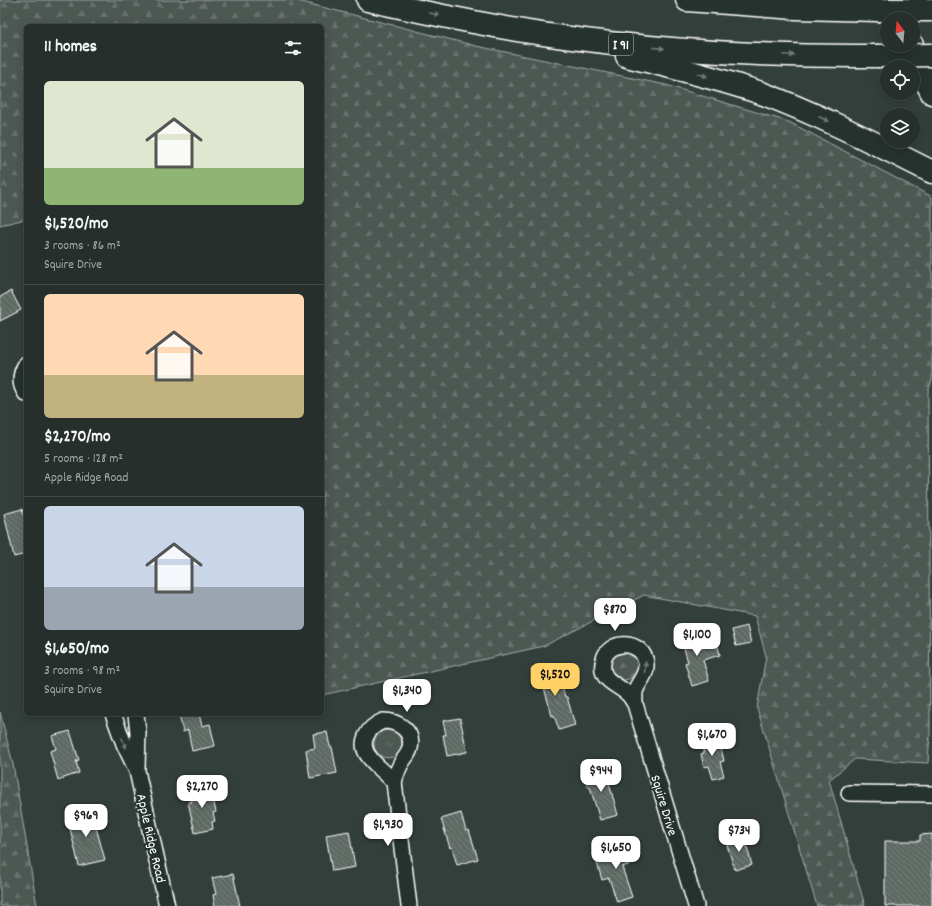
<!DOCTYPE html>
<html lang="en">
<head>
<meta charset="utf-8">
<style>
  :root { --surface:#262f2c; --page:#2e3734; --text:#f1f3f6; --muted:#a4a9a9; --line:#424a48; --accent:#ffd166 }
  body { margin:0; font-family:Dekko,sans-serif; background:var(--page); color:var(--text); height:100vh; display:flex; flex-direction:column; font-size:15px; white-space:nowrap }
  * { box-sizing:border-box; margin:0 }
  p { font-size:13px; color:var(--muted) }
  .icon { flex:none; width:22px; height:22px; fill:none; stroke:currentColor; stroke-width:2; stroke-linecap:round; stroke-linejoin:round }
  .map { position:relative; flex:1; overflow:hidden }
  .drawer { position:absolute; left:24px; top:24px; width:300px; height:692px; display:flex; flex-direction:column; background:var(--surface); border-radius:6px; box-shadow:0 2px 10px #0003,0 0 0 1px var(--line) }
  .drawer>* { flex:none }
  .needle { width:26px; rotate:344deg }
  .fabs { position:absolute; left:880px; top:12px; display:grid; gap:8px }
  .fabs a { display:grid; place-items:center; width:40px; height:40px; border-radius:50%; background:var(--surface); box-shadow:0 2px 10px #0003,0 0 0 1px var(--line); font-size:20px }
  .price { position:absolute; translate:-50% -34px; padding:0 9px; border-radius:8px; background:#fff; color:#222; font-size:13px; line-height:26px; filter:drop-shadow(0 1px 2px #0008) }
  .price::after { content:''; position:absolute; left:50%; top:24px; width:12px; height:9px; margin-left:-6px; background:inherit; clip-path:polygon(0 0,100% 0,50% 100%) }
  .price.current { background:var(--accent); color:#111 }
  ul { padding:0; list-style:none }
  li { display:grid; align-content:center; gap:8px; height:212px; padding:0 20px }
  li+li { border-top:1px solid var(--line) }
  li span { display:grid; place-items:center; height:124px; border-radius:6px; color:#555 }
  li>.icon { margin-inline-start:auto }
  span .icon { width:72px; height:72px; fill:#fffc; stroke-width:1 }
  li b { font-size:17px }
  h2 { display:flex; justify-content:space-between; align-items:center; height:48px; padding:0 20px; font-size:17px }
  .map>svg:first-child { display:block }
  .grass { fill:url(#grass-tufts); stroke:#a6aca9 }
  .forest { fill:url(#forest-firs); stroke:#a6aca9 }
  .building { fill:url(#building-back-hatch); stroke:#fff }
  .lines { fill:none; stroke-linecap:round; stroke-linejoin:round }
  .minor-casing { stroke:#fff; stroke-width:18 }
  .motorway-casing { stroke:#fff; stroke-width:25 }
  .minor { stroke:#26332d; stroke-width:15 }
  .motorway { stroke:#26332d; stroke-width:22 }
  .motorway-bridge-casing { stroke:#fff; stroke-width:25; stroke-linecap:butt }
  .motorway-bridge { stroke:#26332d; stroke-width:22 }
  .oneway { fill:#727a76 }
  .labels { text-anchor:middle; stroke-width:4; stroke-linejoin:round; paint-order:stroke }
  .shield { fill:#26332d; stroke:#bec2c0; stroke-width:1 }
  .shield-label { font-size:13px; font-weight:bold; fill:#fff }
  .street-label { font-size:14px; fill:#fff; stroke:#26332d }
</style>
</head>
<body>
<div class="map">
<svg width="932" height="906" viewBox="0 0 932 906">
  <defs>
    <pattern id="grass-tufts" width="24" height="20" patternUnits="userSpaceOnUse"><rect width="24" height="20" fill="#4d5853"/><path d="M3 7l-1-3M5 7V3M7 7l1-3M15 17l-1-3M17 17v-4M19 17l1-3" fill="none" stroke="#68716d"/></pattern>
    <pattern id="forest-firs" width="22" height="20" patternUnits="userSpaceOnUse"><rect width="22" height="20" fill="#4d5853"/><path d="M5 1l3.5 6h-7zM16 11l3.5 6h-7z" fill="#68716d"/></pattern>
    <pattern id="building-back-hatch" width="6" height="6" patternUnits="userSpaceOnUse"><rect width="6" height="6" fill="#5f6964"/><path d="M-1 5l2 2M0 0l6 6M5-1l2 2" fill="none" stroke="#77807b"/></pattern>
  </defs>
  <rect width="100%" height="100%" fill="#333f3a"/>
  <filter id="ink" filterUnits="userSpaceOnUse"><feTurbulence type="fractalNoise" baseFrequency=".025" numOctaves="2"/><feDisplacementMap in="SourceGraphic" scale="8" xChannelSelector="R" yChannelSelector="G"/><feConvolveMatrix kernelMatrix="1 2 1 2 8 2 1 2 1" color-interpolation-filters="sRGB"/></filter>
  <g filter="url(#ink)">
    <!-- grass -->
    <circle class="grass" cx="388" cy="744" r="14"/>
    <!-- forest -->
    <g class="forest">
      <polygon points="0,0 294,0 476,46 666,85 789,122 932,197 932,380 928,392 930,732 928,763 855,759 829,780 865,906 817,906 757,708 766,656 755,616 644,595 544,646 322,695 322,26 26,26 26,219 0,225"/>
      <circle cx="624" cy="666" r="14"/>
      <polygon points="0,712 13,764 37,906 0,906"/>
    </g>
    <!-- building -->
    <g class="building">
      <polygon points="11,291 21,310 0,321 0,297"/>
      <polygon points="22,509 26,524 26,554 14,557 4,514"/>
      <polygon points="747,626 751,643 736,646 732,630"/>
      <polygon points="696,630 702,648 717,643 720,655 703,660 709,681 692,686 685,663 688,662 680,635"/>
      <polygon points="548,664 553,680 560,678 565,697 567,697 575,725 559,730 554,715 552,716 543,684 536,685 531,669"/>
      <polygon points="179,714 199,714 202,726 210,724 215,746 192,751 188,730 183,732"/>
      <polygon points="460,718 467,752 447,756 443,735 446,735 443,721"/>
      <polygon points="70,731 79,760 76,761 79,773 58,780 50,751 56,749 52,736"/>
      <polygon points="327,732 330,747 332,747 337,773 310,778 306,750 315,748 313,734"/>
      <polygon points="712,736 715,749 721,748 724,761 720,762 724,776 713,779 709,766 704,767 701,754 704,753 700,740"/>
      <polygon points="604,766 618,815 600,820 590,787 588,787 584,772"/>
      <polygon points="210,785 216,812 213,813 215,821 212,822 213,829 195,833 188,802 192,802 189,789"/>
      <polygon points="91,809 105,860 79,866 67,816"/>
      <polygon points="461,813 466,831 469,830 478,859 457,865 452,847 450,848 441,819"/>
      <polygon points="349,831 355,867 332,871 326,835"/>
      <polygon points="932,834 932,906 885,906 885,841 920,841 920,835"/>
      <polygon points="744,837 752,865 735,870 726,842"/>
      <polygon points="628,845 634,863 622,867 632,897 617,902 609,878 602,880 595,856"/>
      <polygon points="233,874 240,906 215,906 213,895 216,894 212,878"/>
    </g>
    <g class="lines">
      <defs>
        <g id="minor">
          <path d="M26 364C20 374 19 384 26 394"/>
          <path d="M635 704C635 699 634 693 636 689 640 680 647 674 646 664 644 639 606 638 603 663 600 681 617 684 628 694 631 697 633 701 635 704L696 906"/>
          <polyline points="113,714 124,744 137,771 167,906"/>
          <polyline points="136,714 138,732 137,768"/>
          <path d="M383 721C398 721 414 731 410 748 409 754 405 757 402 762 398 768 396 775 394 782 386 773 377 767 370 758 357 743 368 727 383 721Z"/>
          <polyline points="394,782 409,906"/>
          <polyline points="849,793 932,794"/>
        </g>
        <g id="motorway">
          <path d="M368 0C422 12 475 23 529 32 644 50 761 57 877 56"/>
          <polyline points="687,0 796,8 878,10"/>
          <polyline points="912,45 922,74 932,93"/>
          <path d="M627 56C672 67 717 78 761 93 820 115 876 144 932 172"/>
        </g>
      </defs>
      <!-- minor casing -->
      <use href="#minor" class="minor-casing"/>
      <!-- motorway casing -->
      <use href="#motorway" class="motorway-casing"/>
      <!-- minor -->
      <use href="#minor" class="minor"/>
      <!-- motorway -->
      <use href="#motorway" class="motorway"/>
      <defs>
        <g id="motorway-bridge">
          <polyline points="878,10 932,10"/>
          <polyline points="877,56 932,55"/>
        </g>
      </defs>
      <!-- motorway-bridge casing -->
      <use href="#motorway-bridge" class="motorway-bridge-casing"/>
      <!-- motorway-bridge -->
      <use href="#motorway-bridge" class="motorway-bridge"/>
    </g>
    <!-- one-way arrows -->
    <defs><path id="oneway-solid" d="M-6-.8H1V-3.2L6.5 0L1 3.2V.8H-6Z"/></defs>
    <g class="oneway">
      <use href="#oneway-solid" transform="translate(434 14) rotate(12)"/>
      <use href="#oneway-solid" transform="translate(659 48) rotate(5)"/>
      <use href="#oneway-solid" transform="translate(789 55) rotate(2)"/>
      <use href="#oneway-solid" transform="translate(702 75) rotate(15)"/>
      <use href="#oneway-solid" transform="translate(824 119) rotate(24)"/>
      <use href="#oneway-solid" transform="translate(645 667) rotate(-85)"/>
      <use href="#oneway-solid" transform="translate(124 743) rotate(67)"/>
    </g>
  </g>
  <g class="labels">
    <!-- shield labels -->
    <rect class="shield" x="609" y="33" width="24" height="22" rx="3"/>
    <g class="shield-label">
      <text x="621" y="49">I 91</text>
    </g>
    <!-- street labels -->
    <g class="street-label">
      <text transform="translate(665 805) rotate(73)" y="5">Squire Drive</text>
      <text transform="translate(152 838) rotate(77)" y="5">Apple Ridge Road</text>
    </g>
  </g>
</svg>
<div class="fabs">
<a><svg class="needle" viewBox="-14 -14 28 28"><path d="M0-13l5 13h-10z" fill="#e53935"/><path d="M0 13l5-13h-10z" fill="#a4a9a9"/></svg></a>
<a><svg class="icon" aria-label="locate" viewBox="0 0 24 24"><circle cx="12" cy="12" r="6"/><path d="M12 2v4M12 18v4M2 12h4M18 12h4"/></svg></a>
<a><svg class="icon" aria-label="layers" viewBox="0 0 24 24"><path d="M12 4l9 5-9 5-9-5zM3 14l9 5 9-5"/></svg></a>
</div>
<b class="price" style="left:615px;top:632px">$870</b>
<b class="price" style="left:697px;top:657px">$1,100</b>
<b class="price current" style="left:555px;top:697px">$1,520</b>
<b class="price" style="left:407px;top:713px">$1,340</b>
<b class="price" style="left:712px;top:757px">$1,670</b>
<b class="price" style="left:601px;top:793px">$944</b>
<b class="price" style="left:202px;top:809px">$2,270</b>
<b class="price" style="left:86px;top:838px">$969</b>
<b class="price" style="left:388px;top:847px">$1,930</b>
<b class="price" style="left:739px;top:853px">$734</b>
<b class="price" style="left:616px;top:870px">$1,650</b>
<section class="drawer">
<h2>11 homes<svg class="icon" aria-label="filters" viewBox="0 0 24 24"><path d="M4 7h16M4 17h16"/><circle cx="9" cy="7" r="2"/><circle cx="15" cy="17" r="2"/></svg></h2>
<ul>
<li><span style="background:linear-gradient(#dfe7d0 70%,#8fb573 0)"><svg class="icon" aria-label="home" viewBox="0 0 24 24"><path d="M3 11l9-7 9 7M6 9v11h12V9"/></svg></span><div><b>$1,520/mo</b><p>3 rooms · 86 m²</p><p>Squire Drive</p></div></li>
<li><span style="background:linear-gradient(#ffd9b3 65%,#c2b280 0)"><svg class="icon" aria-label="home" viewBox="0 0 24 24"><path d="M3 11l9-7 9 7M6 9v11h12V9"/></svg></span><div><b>$2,270/mo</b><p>5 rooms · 128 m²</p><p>Apple Ridge Road</p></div></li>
<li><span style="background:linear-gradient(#c9d6e8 65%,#9aa5b1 0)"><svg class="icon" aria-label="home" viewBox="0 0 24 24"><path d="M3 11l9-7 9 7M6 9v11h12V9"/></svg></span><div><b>$1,650/mo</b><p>3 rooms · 98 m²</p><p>Squire Drive</p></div></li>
</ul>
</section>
</div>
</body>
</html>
